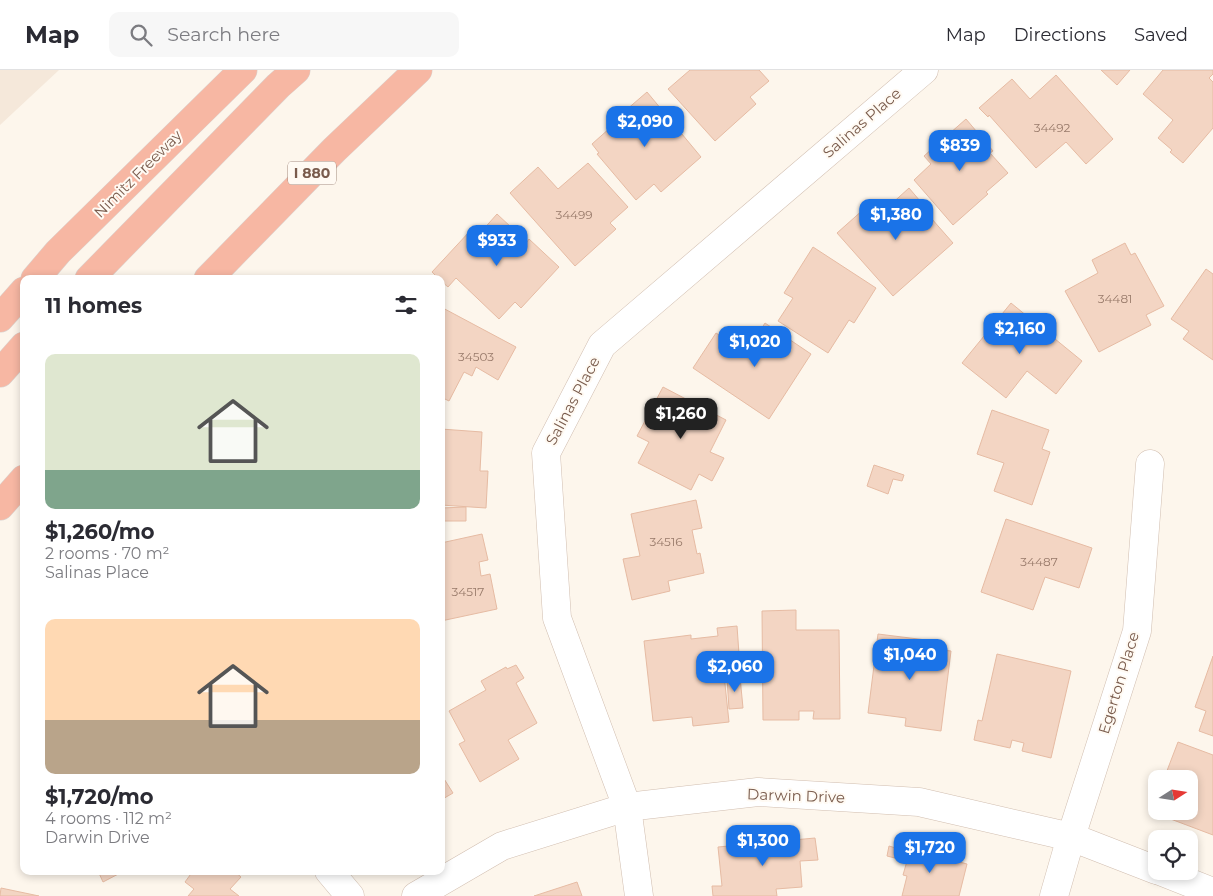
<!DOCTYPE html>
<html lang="en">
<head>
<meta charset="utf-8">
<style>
  :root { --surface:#fff; --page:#f7f7f7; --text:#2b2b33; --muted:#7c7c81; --line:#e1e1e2; --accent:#1a73e8 }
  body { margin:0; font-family:Montserrat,sans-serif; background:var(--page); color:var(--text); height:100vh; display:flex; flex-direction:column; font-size:19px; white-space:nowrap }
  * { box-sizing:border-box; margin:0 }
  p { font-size:16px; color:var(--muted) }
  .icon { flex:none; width:28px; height:28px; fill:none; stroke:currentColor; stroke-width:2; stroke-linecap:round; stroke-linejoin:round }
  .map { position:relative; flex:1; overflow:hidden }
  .sheet { position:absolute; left:20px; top:205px; width:425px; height:600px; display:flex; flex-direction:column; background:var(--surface); border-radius:10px; box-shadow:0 2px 8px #0003 }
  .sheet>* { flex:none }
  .needle { width:32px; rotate:78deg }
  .fabs { position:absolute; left:1148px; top:700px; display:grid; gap:10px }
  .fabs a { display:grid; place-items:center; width:50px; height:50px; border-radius:10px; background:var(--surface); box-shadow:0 2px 8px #0003; font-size:25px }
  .price { position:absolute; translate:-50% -42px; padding:0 11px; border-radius:10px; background:var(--accent); color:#fff; font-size:16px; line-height:32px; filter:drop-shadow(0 1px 2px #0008) }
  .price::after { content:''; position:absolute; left:50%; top:30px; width:15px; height:11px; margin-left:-8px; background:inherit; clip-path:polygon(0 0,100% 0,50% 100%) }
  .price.on { background:#222; color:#fff }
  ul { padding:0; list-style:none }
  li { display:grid; align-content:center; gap:10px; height:265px; padding:0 25px }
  li span { display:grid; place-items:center; height:155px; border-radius:10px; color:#555 }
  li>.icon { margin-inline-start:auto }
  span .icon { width:90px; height:90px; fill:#fffc; stroke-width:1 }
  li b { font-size:21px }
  h2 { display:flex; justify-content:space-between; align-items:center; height:60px; padding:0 25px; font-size:21px }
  header { display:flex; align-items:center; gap:30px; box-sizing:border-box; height:70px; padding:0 25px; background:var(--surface); border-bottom:1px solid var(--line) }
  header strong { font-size:24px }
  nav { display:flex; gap:28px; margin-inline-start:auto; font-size:18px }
  .search { width:350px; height:45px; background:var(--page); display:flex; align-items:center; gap:12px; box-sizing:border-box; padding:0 18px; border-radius:10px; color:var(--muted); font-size:19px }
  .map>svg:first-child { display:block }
  .residential { fill:#f5e8da }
  .building { fill:#f3d5c3; stroke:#e6bba3 }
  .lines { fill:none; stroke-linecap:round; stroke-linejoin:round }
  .minor-casing { stroke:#d1beb0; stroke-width:29 }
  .highway-casing { stroke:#dad1cd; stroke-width:29 }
  .minor { stroke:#fff; stroke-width:28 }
  .highway { stroke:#f7b7a3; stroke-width:28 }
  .labels { text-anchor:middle; stroke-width:4; stroke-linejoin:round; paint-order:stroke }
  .number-label { font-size:12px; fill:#987a6a }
  .shield { fill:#fffaf3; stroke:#a28b7f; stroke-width:1 }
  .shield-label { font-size:14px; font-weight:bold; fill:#7a5c4d }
  .street-label { font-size:15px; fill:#7a5c4d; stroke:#fffaf3 }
</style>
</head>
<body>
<header>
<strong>Map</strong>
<div class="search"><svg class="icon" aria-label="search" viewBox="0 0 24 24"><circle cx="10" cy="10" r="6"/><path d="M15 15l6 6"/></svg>Search here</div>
<nav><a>Map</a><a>Directions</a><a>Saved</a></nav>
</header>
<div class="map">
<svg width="1213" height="826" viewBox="0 0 1213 826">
  <rect width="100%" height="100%" fill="#fdf6ec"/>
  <!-- residential -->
  <polygon class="residential" points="0,0 59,0 0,55"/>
  <!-- building -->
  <g class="building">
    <polygon points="690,0 759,0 769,11 750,27 756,34 715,71 668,19"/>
    <polygon points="1101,0 1130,0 1117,15"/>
    <polygon points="1163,0 1213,0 1213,4 1209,8 1213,12 1213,58 1183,93 1170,82 1172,80 1158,68 1173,50 1143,24"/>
    <polygon points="1056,5 1113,69 1086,94 1066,72 1036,98 989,45 988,47 979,38 1012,9 1030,29"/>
    <polygon points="647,22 701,87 661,122 654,114 636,130 597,84 599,83 592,74 620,49 618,47"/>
    <polygon points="966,49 993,81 990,83 1008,103 986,122 988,124 953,155 914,110 931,94 924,86"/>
    <polygon points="588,93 628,137 610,153 616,159 575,196 510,123 538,97 558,119"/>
    <polygon points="909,118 926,138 924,140 953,173 893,226 837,163 873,131 894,156 900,151 888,137"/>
    <polygon points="497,144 527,172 529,169 559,197 521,238 515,232 499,249 456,208 448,217 441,211 441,209 439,209 432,202 470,161 473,163 477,158 481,162"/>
    <polygon points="1125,173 1131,185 1135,183 1164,236 1146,245 1151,255 1099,282 1065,221 1098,203 1092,190"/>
    <polygon points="813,177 876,218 854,253 849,250 828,283 778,251 793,228 784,223"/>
    <polygon points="1206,199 1213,204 1213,290 1183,269 1189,261 1171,249"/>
    <polygon points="1011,233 1082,291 1056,324 1027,301 1006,328 962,293"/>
    <polygon points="441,237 516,277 498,310 476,297 472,306 464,302 449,331 441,327"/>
    <polygon points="765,253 811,284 769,349 693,298 716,263 746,283"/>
    <polygon points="663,317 726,350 710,382 724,388 712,411 699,404 691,420 638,393 649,372 637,366"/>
    <polygon points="992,340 1049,360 1042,379 1050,382 1032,435 994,421 1004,393 977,384"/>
    <polygon points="441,359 482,362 480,401 488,401 486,438 441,435"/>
    <polygon points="874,395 904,405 902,411 893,409 888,424 867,416"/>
    <polygon points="696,430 702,458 692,460 697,484 700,483 704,503 668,511 670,521 632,530 623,489 640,486 631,444"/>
    <polygon points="466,437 466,451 441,451 441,438"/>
    <polygon points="1006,449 1092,478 1079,518 1045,507 1033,540 981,522"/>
    <polygon points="482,464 488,490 479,492 481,506 490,504 497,539 441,551 441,473"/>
    <polygon points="796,540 796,560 839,560 840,649 813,649 814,641 799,641 799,650 763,650 762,541"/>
    <polygon points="737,556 739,584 722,586 729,652 693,656 692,647 653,651 644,571 691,565 691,569 718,566 717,558"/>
    <polygon points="878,564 934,571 934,579 951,581 941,661 905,656 906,648 868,643"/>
    <polygon points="997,584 1071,601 1051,688 1022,681 1024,673 1012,670 1010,678 974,670 978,650 982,651"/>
    <polygon points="1213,586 1213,666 1199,661 1206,641 1195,637"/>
    <polygon points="516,595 524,608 516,613 537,653 508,670 519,689 480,712 459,674 465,671 449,641 486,620 481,611 506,597 507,599"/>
    <polygon points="740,607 743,638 729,639 727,608"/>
    <polygon points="1178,672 1213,685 1213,765 1160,745 1161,741 1189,741 1189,709 1173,709 1165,706"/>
    <polygon points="441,704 453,723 441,730"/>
    <polygon points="815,768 818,790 800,791 802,817 776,819 777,826 713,826 712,816 722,816 718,777"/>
    <polygon points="889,776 909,782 910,779 967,794 959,826 902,826 907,806 903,805 907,791 887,786"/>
    <polygon points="98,801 124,801 103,812"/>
    <polygon points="193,801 234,801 241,807 230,819 239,826 188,826 194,819 185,812"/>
    <polygon points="577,812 582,826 534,826"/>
    <polygon points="1,818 39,826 0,826"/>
  </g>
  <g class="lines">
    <defs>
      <g id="minor">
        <polyline points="329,801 350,826"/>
        <polyline points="1160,801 1213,822"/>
        <polyline points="416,826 502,776 627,737 758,722 919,732 1071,767 1156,800"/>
        <polyline points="639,826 627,737 557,548 546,383 602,275 924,0"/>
        <polyline points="1054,826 1071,767 1137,561 1150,394"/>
      </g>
      <g id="highway">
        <polyline points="35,209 58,182 243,0"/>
        <polyline points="89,209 278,16 296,0"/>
        <polyline points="208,209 334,80 418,0"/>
        <polyline points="0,248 24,221"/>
        <polyline points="0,303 24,276"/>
        <polyline points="0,436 24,409"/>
      </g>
    </defs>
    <!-- minor casing -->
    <use href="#minor" class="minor-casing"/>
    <!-- highway casing -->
    <use href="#highway" class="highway-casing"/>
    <!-- minor -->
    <use href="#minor" class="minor"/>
    <!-- highway -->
    <use href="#highway" class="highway"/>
  </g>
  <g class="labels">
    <!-- number labels -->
    <g class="number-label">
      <text x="1052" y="62">34492</text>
      <text x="574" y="149">34499</text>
      <text x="1115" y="233">34481</text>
      <text x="476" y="291">34503</text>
      <text x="666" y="476">34516</text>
      <text x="1039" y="496">34487</text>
      <text x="468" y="526">34517</text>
    </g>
    <!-- shield labels -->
    <rect class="shield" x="288" y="91.5" width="48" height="23" rx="4"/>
    <g class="shield-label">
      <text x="312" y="108">I 880</text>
    </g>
    <!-- street labels -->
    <g class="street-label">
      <text transform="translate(862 53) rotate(-41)" y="5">Salinas Place</text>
      <text transform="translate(138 104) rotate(-45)" y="5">Nimitz Freeway</text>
      <text transform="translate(573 331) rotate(-62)" y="5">Salinas Place</text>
      <text transform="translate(1119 613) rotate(-73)" y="5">Egerton Place</text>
      <text transform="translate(796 726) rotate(2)" y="5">Darwin Drive</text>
    </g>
  </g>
</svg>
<div class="fabs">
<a><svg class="needle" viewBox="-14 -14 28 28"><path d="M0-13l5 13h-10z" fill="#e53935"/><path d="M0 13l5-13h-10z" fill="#7c7c81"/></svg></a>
<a><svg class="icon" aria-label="locate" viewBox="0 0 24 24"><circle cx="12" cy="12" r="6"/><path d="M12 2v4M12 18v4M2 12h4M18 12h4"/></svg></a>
</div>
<b class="price" style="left:645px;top:78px">$2,090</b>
<b class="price" style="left:960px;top:102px">$839</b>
<b class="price" style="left:896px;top:171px">$1,380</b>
<b class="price" style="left:497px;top:197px">$933</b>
<b class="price" style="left:1020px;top:285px">$2,160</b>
<b class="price" style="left:755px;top:298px">$1,020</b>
<b class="price on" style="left:681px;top:370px">$1,260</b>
<b class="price" style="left:910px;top:611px">$1,040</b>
<b class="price" style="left:735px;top:623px">$2,060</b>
<b class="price" style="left:763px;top:797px">$1,300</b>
<b class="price" style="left:930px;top:804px">$1,720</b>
<section class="sheet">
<h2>11 homes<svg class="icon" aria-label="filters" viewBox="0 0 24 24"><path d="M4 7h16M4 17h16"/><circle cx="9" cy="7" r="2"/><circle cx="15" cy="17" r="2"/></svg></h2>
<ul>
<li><span style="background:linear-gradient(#dfe7d0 75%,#7fa58c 0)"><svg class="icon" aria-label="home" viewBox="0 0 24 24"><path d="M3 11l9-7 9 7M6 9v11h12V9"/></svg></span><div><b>$1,260/mo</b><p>2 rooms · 70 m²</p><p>Salinas Place</p></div></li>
<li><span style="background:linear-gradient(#ffd9b3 65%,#b9a48a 0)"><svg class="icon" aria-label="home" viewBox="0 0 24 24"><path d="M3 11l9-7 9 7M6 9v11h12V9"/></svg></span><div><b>$1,720/mo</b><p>4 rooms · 112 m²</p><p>Darwin Drive</p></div></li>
</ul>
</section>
</div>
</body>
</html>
